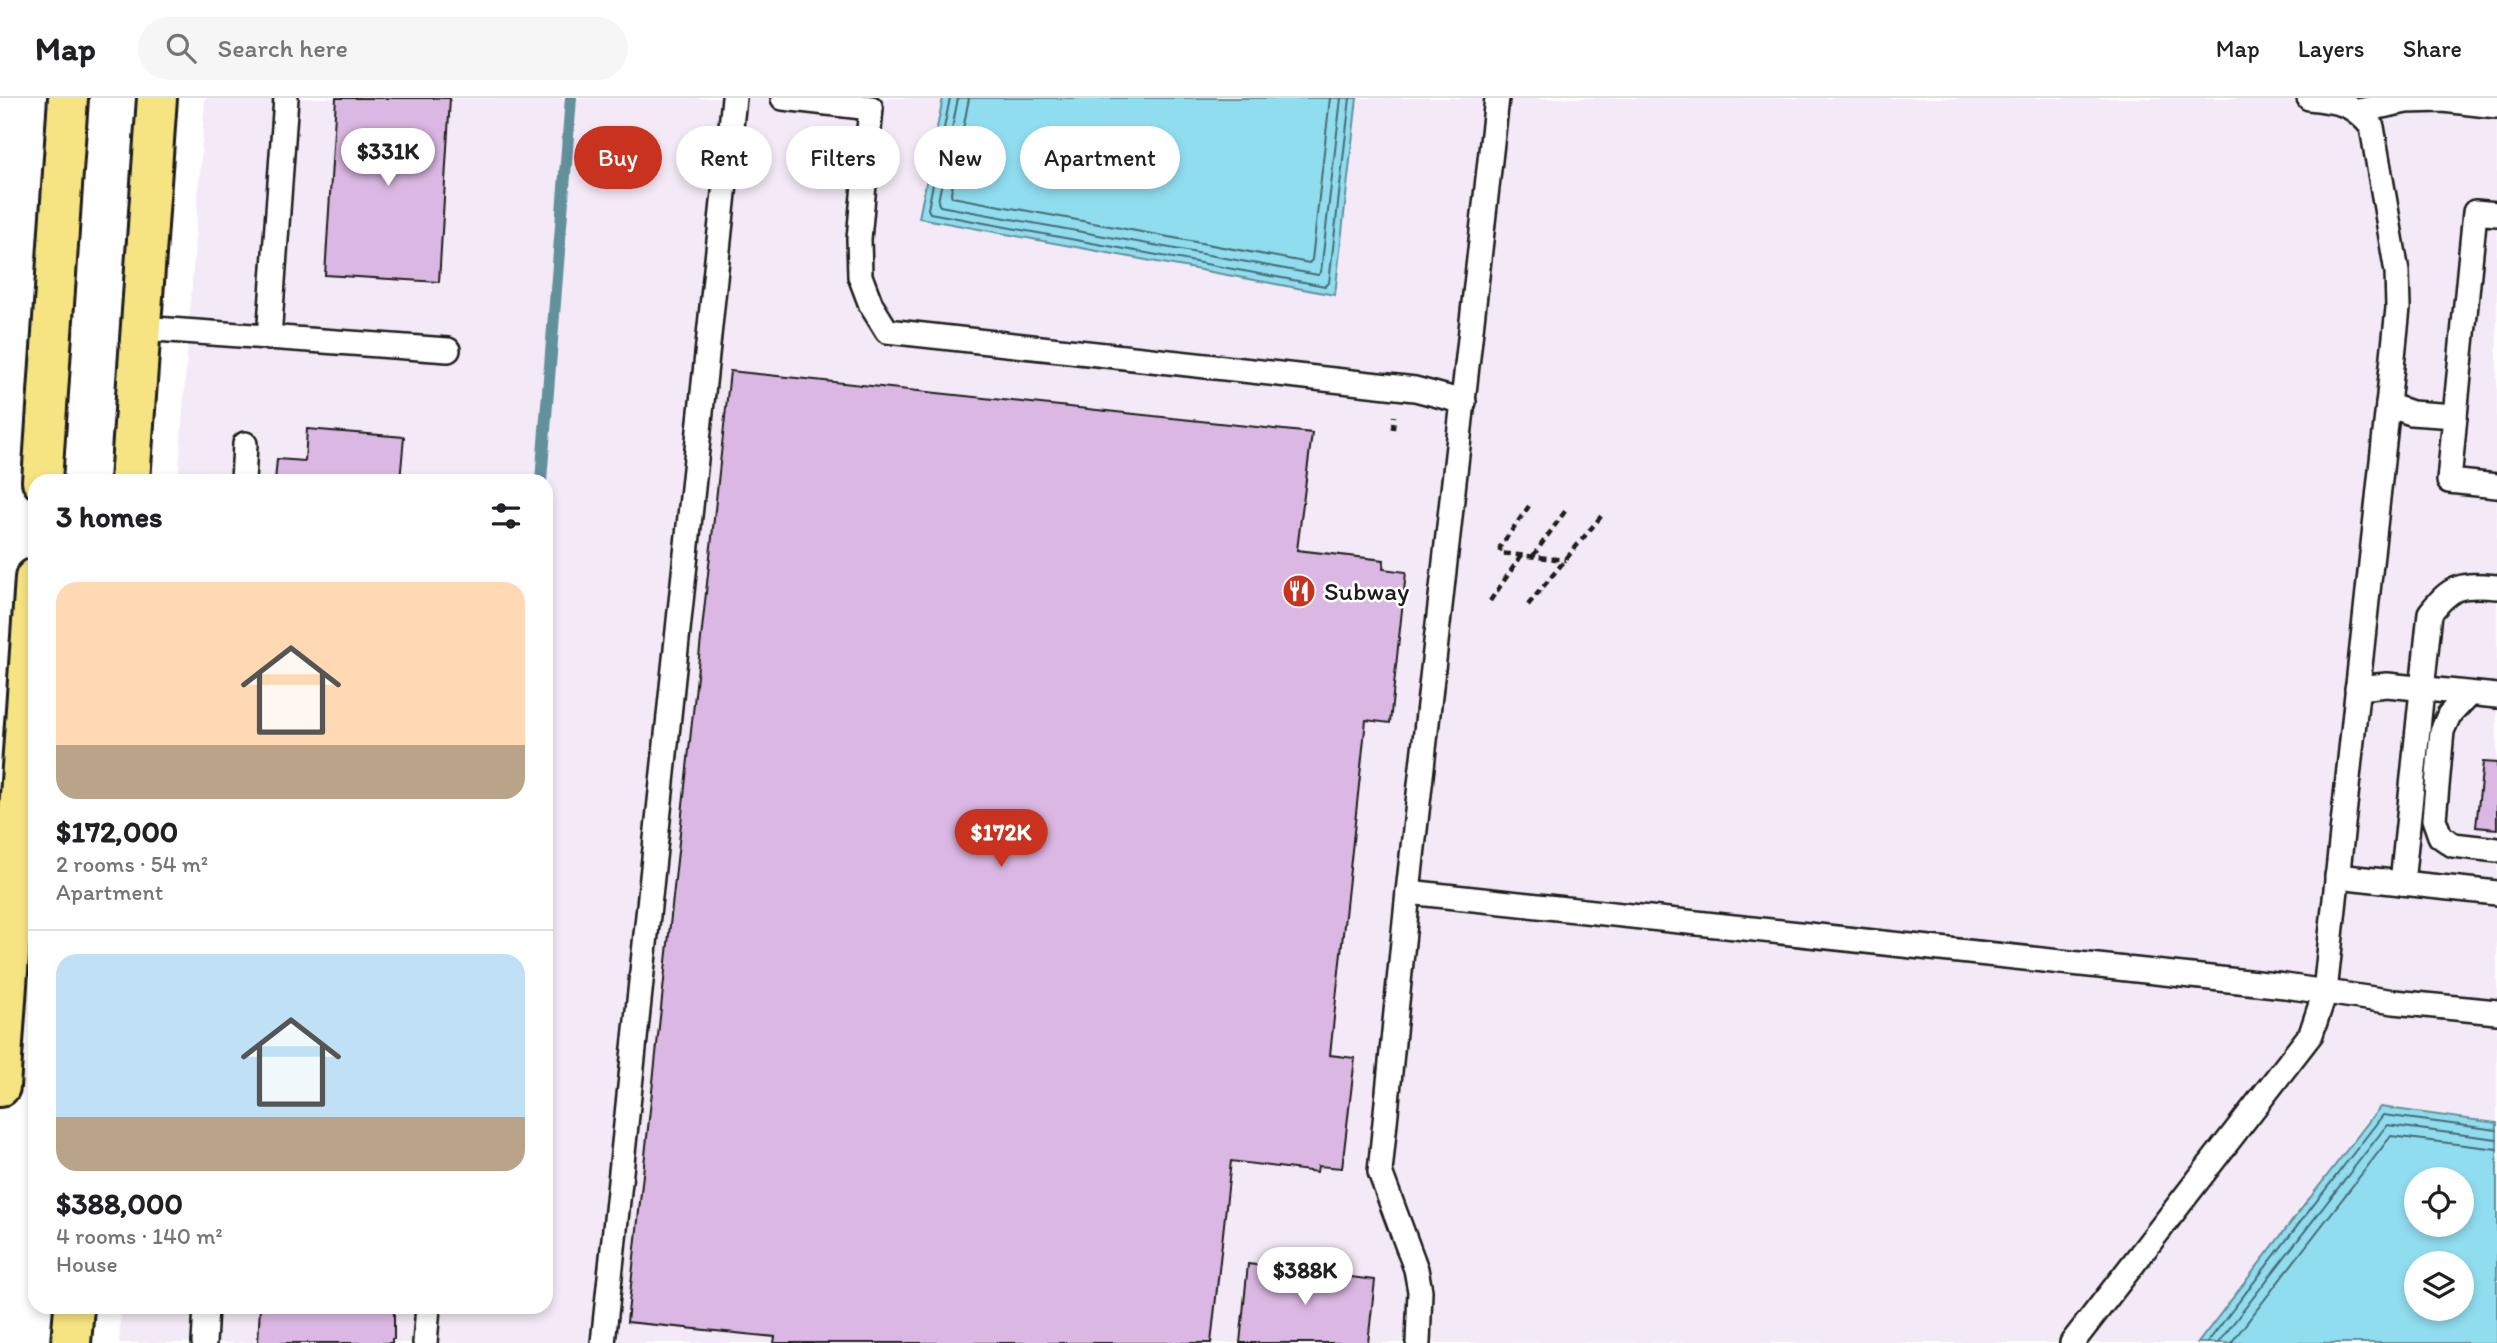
<!DOCTYPE html>
<html lang="en">
<head>
<meta charset="utf-8">
<style>
  :root { --surface:#fff; --page:#f6f6f6; --text:#202124; --muted:#757577; --line:#e0e0e0; --accent:#c8321e }
  body { margin:0; font-family:Itim,sans-serif; background:var(--page); color:var(--text); height:100vh; display:flex; flex-direction:column; font-size:26px; white-space:nowrap }
  * { box-sizing:border-box; margin:0 }
  p { font-size:23px; color:var(--muted) }
  .icon { flex:none; width:38px; height:38px; fill:none; stroke:currentColor; stroke-width:2; stroke-linecap:round; stroke-linejoin:round }
  .map { position:relative; flex:1; overflow:hidden }
  .panel { position:absolute; left:28px; top:376px; width:525px; height:840px; display:flex; flex-direction:column; background:var(--surface); border-radius:21px; box-shadow:0 4px 10px #0003 }
  .panel>* { flex:none }
  .banner { position:absolute; left:574px; top:28px; width:665px; height:63px; display:flex; gap:14px }
  .tools { position:absolute; left:2404px; top:1069px; display:grid; gap:14px }
  .tools a { display:grid; place-items:center; width:70px; height:70px; border-radius:50%; background:var(--surface); box-shadow:0 4px 10px #0003; font-size:35px }
  .price { position:absolute; translate:-50% -60px; padding:0 16px; border-radius:24px; background:#fff; color:#222; font-size:23px; line-height:46px; filter:drop-shadow(0 2px 4px #0008) }
  .price::after { content:''; position:absolute; left:50%; top:42px; width:21px; height:16px; margin-left:-10px; background:inherit; clip-path:polygon(0 0,100% 0,50% 100%) }
  .price.current { background:var(--accent); color:#fff }
  ul { padding:0; list-style:none }
  li { display:grid; align-content:center; gap:14px; height:371px; padding:0 28px }
  li+li { border-top:2px solid var(--line) }
  li span { display:grid; place-items:center; height:217px; border-radius:21px; color:#555 }
  li>.icon { margin-inline-start:auto }
  span .icon { width:126px; height:126px; fill:#fffc; stroke-width:1 }
  li b { font-size:30px }
  h2 { display:flex; justify-content:space-between; align-items:center; height:84px; padding:0 28px; font-size:30px }
  .pill { padding:0 24px; border-radius:32px; background:var(--surface); box-shadow:0 4px 10px #0003; font-size:24px; line-height:63px }
  .pill.current { background:var(--accent); color:#fff }
  header { display:flex; align-items:center; gap:42px; box-sizing:border-box; height:98px; padding:0 35px; background:var(--surface); border-bottom:2px solid var(--line) }
  header strong { font-size:33px }
  nav { display:flex; gap:38px; margin-inline-start:auto; font-size:24px }
  .search { width:490px; height:63px; background:var(--page); display:flex; align-items:center; gap:18px; box-sizing:border-box; padding:0 24px; border-radius:38px; color:var(--muted); font-size:26px }
  .map>svg:first-child { display:block }
  .built { fill:#f4eaf7; fill-rule:evenodd }
  .water { fill:#90ddf0; stroke:#62909b; stroke-width:2; fill-rule:evenodd }
  .lines { fill:none; stroke-linecap:round; stroke-linejoin:round }
  .shore { stroke:#4a6971; stroke-width:2 }
  .stream { stroke:#62909b; stroke-width:12 }
  .building { fill:#dbb8e3; stroke:#1c1c1c; stroke-width:2 }
  .service-casing { stroke:#1c1c1c; stroke-width:28 }
  .primary-casing { stroke:#1c1c1c; stroke-width:44 }
  .path { stroke:#1c1c1c; stroke-width:4.5; stroke-dasharray:7 5; stroke-linecap:butt }
  .service { stroke:#fff; stroke-width:23 }
  .primary { stroke:#f6e381; stroke-width:38 }
  .labels { text-anchor:middle; stroke-width:5; stroke-linejoin:round; paint-order:stroke }
  .poi-label { font-size:26px; fill:#1c1c1c; stroke:#fff; text-anchor:start }
</style>
</head>
<body>
<header>
<strong>Map</strong>
<div class="search"><svg class="icon" aria-label="search" viewBox="0 0 24 24"><circle cx="10" cy="10" r="6"/><path d="M15 15l6 6"/></svg>Search here</div>
<nav><a>Map</a><a>Layers</a><a>Share</a></nav>
</header>
<div class="map">
<svg width="2497" height="1245" viewBox="0 0 2497 1245">
  <rect width="100%" height="100%" fill="#fff"/>
  <filter id="ink" filterUnits="userSpaceOnUse"><feTurbulence type="fractalNoise" baseFrequency=".0143" numOctaves="2"/><feDisplacementMap in="SourceGraphic" scale="14" xChannelSelector="R" yChannelSelector="G"/><feConvolveMatrix kernelMatrix="1 2 1 2 8 2 1 2 1" color-interpolation-filters="sRGB"/></filter>
  <g filter="url(#ink)">
    <!-- built -->
    <path class="built" d="M205 0H2497V1245H119L121 1209H546V383H178ZM2417 1082H2462V1127H2417ZM2417 1166H2462V1211H2417Z"/>
    <!-- water -->
    <g class="water">
      <polygon points="943,0 1357,0 1335,197 919,120"/>
      <path d="M2380 1009 2497 1025V1245H2198ZM2417 1082H2462V1127H2417ZM2417 1166H2462V1211H2417Z"/>
    </g>
    <g class="lines">
      <!-- shore -->
      <g class="shore">
        <polyline points="950,0 928,111 930,115 1325,188 1329,185 1350,0"/>
        <polyline points="958,0 938,104 940,108 1318,177 1321,174 1341,0"/>
        <polyline points="969,0 951,95 952,99 1309,165 1312,162 1330,0"/>
        <polyline points="2207,1245 2383,1017 2497,1032"/>
        <polyline points="2218,1245 2387,1027 2497,1041"/>
        <polyline points="2231,1245 2391,1038 2497,1051"/>
      </g>
      <!-- stream -->
      <polyline class="stream" points="541,383 571,0"/>
    </g>
    <!-- building -->
    <g class="building">
      <polygon points="336,0 450,0 439,184 325,177"/>
      <polygon points="730,273 1312,335 1297,452 1384,462 1383,471 1406,474 1390,625 1366,622 1330,957 1355,960 1342,1070 1318,1068 1317,1074 1231,1063 1211,1245 774,1245 775,1239 627,1224"/>
      <polygon points="307,331 404,339 400,383 275,383 277,361 305,363"/>
      <polygon points="2483,664 2497,665 2497,731 2476,729"/>
      <polygon points="1248,1166 1375,1182 1368,1245 1240,1245"/>
      <polygon points="260,1209 394,1209 394,1241 392,1241 392,1245 258,1245"/>
    </g>
    <g class="lines">
      <defs>
        <g id="service">
          <polyline points="783,0 871,10 859,141 860,178 871,207 887,233 1415,291 1464,304"/>
          <polyline points="2359,13 2406,3 2443,2 2497,8"/>
          <polyline points="141,230 448,252"/>
          <polyline points="269,240 286,0"/>
          <polyline points="2388,307 2411,315 2455,318 2449,383 2497,388"/>
          <polyline points="2455,318 2475,114 2497,116"/>
          <polyline points="243,383 245,346"/>
          <path d="M2497 489C2461 486 2452 487 2430 515L2402 785 2497 795"/>
          <polyline points="2357,590 2387,587 2497,598"/>
          <polyline points="2469,596 2449,617 2442,633 2434,721 2440,738 2453,747 2497,752"/>
          <polyline points="2337,778 2402,785"/>
          <polyline points="1408,794 2285,888 2394,904 2497,914"/>
          <polyline points="204,1245 206,1209"/>
          <polyline points="425,1245 428,1209"/>
          <polyline points="603,1245 734,0"/>
          <polyline points="1418,1245 1420,1193 1416,1171 1380,1074 1408,794 1497,0"/>
          <path d="M2072 1245 2311 936 2325 894 2388 307 2398 210 2397 174 2372 29C2353 5 2338 3 2309 0"/>
        </g>
        <g id="primary">
          <polyline points="42,383 68,0"/>
          <polyline points="130,383 157,0"/>
          <polyline points="0,989 35,480"/>
          <polyline points="71,1245 74,1209"/>
        </g>
      </defs>
      <!-- service casing -->
      <use href="#service" class="service-casing"/>
      <!-- primary casing -->
      <use href="#primary" class="primary-casing"/>
      <!-- path -->
      <g class="path">
        <polyline points="1393,331 1394,318"/>
        <polyline points="1529,408 1500,449 1500,455 1566,462"/>
        <polyline points="1533,458 1566,412"/>
        <polyline points="1490,503 1521,458"/>
        <polyline points="1528,507 1603,416"/>
      </g>
      <!-- service -->
      <use href="#service" class="service"/>
      <!-- primary -->
      <use href="#primary" class="primary"/>
    </g>
  </g>
  <!-- icons -->
  <defs>
    <symbol id="restaurant-disc" viewBox="-11 -11 22 22"><circle r="9.5" fill="#c8321e" stroke="#fff"/><path d="M-5-6h1v4h1v-4h1v4h1v-4h1v5L-1.5 .5V6h-2V.5L-5-1ZM5-6V6H3V1.5H1.5Q1.5-4 5-6Z" fill="#fff"/></symbol>
  </defs>
  <g fill-rule="evenodd">
    <use href="#restaurant-disc" x="1280" y="474" width="38" height="38"/>
  </g>
  <g class="labels">
    <!-- poi labels -->
    <g class="poi-label">
      <text x="1324" y="502">Subway</text>
    </g>
  </g>
</svg>
<div class="tools">
<a><svg class="icon" aria-label="locate" viewBox="0 0 24 24"><circle cx="12" cy="12" r="6"/><path d="M12 2v4M12 18v4M2 12h4M18 12h4"/></svg></a>
<a><svg class="icon" aria-label="layers" viewBox="0 0 24 24"><path d="M12 4l9 5-9 5-9-5zM3 14l9 5 9-5"/></svg></a>
</div>
<b class="price" style="left:388px;top:90px">$331K</b>
<b class="price current" style="left:1001px;top:771px">$172K</b>
<b class="price" style="left:1305px;top:1209px">$388K</b>
<div class="banner">
<a class="pill current">Buy</a>
<a class="pill">Rent</a>
<a class="pill">Filters</a>
<a class="pill">New</a>
<a class="pill">Apartment</a>
</div>
<section class="panel">
<h2>3 homes<svg class="icon" aria-label="filters" viewBox="0 0 24 24"><path d="M4 7h16M4 17h16"/><circle cx="9" cy="7" r="2"/><circle cx="15" cy="17" r="2"/></svg></h2>
<ul>
<li><span style="background:linear-gradient(#ffd9b3 75%,#b9a48a 0)"><svg class="icon" aria-label="home" viewBox="0 0 24 24"><path d="M3 11l9-7 9 7M6 9v11h12V9"/></svg></span><div><b>$172,000</b><p>2 rooms · 54 m²</p><p>Apartment</p></div></li>
<li><span style="background:linear-gradient(#bfe0f5 75%,#b9a48a 0)"><svg class="icon" aria-label="home" viewBox="0 0 24 24"><path d="M3 11l9-7 9 7M6 9v11h12V9"/></svg></span><div><b>$388,000</b><p>4 rooms · 140 m²</p><p>House</p></div></li>
</ul>
</section>
</div>
</body>
</html>
